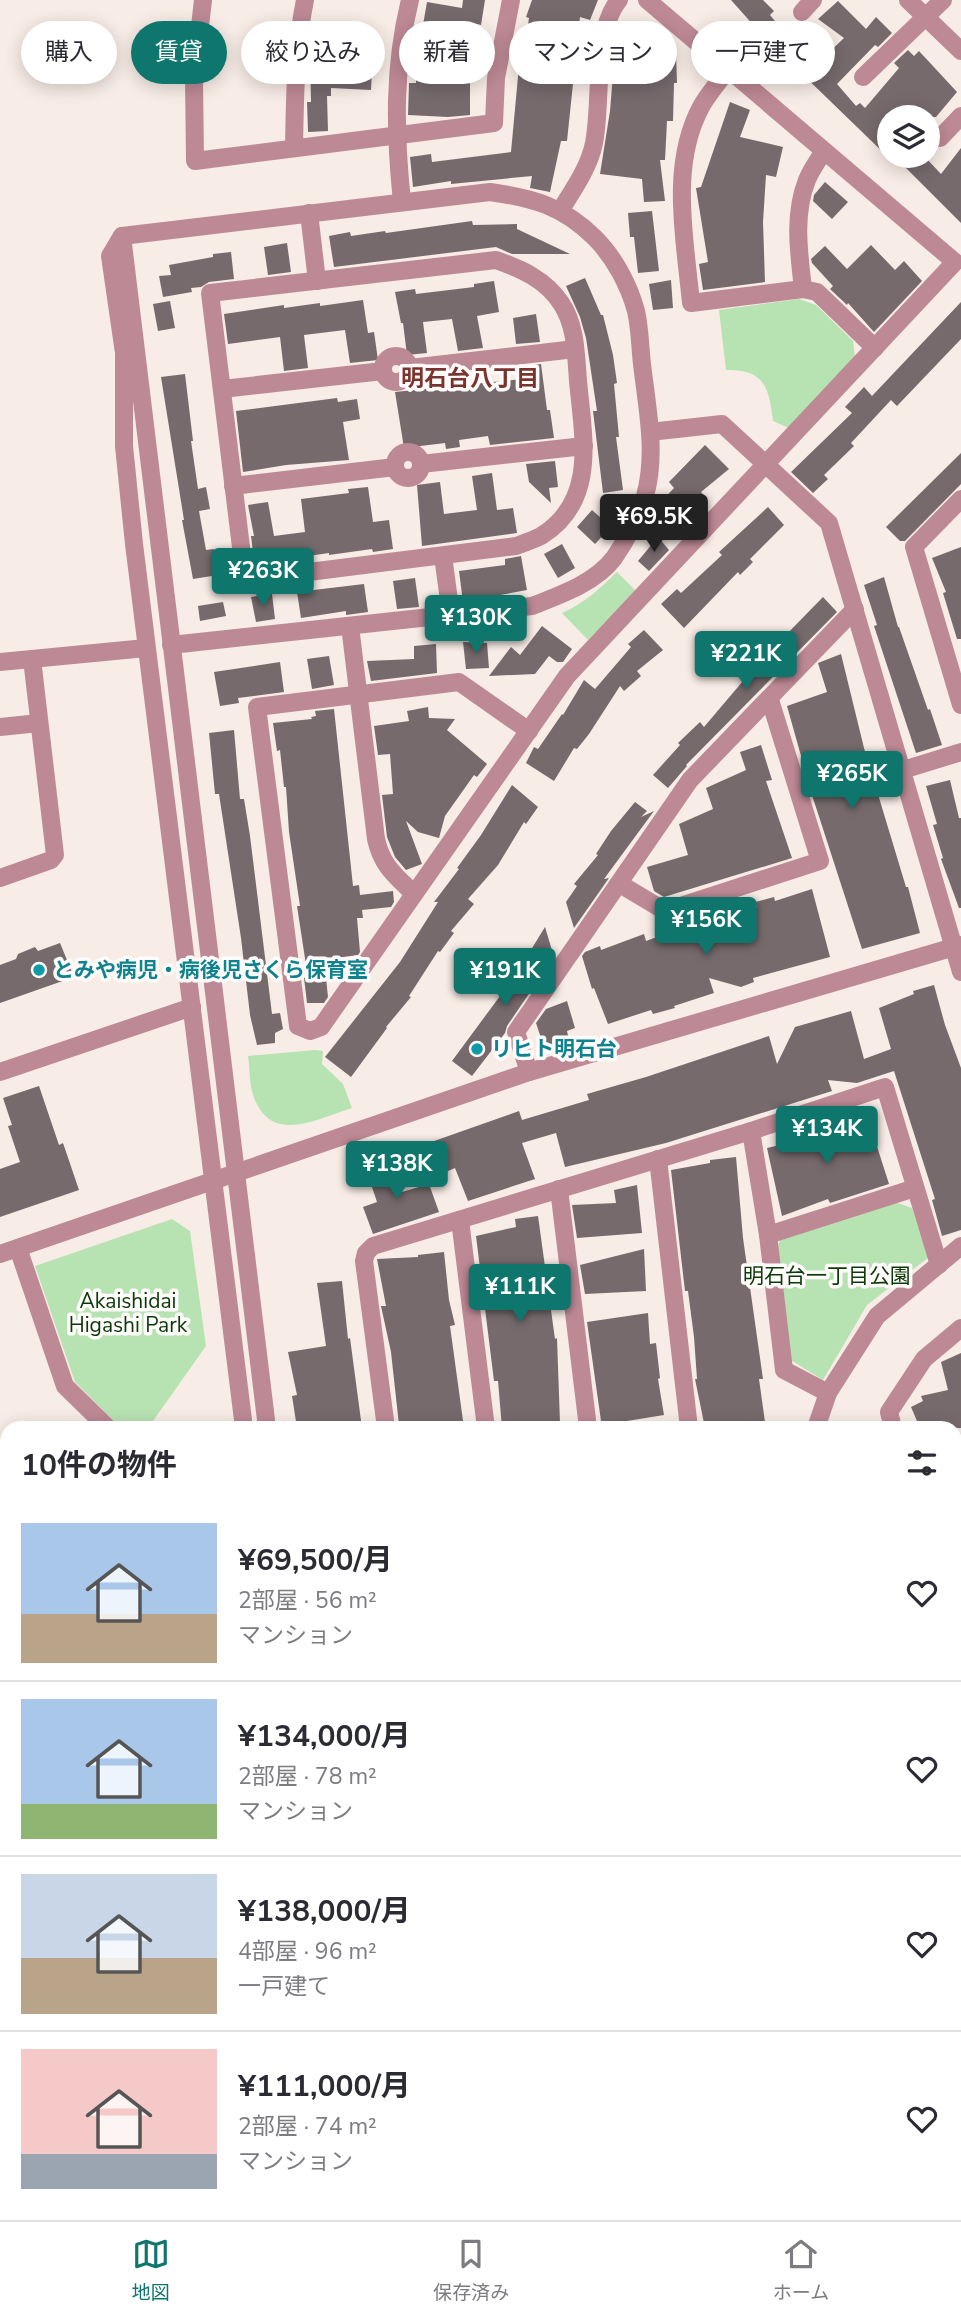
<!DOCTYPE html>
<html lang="ja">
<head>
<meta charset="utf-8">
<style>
  :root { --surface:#fff; --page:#f2f2f3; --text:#2b2b33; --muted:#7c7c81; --line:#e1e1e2; --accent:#0f766e }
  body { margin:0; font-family:"Nunito Sans","Noto Sans JP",sans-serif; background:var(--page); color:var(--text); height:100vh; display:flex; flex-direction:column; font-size:26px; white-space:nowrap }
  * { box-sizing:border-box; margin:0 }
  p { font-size:23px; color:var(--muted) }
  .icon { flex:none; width:38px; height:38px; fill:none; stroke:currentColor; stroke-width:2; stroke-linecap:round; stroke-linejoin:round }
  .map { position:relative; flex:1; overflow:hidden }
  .details { position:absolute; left:0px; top:1421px; width:962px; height:800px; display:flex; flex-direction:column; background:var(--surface); border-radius:21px 21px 0 0; box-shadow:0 4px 18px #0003 }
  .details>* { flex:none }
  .hud { position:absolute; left:21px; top:21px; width:920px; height:63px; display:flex; gap:14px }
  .tools { position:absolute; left:877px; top:105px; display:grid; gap:14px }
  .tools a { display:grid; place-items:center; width:63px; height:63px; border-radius:50%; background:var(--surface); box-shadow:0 4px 18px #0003; font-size:35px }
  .price { position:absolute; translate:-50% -60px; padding:0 16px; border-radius:7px; background:var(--accent); color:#fff; font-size:23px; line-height:46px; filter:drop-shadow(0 2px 4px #0008) }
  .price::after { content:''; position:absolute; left:50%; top:42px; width:21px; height:16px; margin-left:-10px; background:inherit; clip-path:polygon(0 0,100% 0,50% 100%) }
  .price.on { background:#222; color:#fff }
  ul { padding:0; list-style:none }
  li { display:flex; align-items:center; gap:21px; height:175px; padding:0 21px }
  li+li { border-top:2px solid var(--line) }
  li span { display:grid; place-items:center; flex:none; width:196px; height:140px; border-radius:0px; color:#555 }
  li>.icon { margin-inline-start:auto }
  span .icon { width:84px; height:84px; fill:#fffc; stroke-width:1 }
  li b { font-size:30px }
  h2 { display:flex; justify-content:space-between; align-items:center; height:84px; padding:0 21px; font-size:30px }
  .chip { padding:0 24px; border-radius:32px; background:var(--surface); box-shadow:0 4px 18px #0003; font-size:24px; line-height:63px }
  .chip.on { background:var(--accent); color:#fff }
  .menu { display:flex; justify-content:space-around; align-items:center; height:98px; border-top:2px solid var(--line); background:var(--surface); font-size:19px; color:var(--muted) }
  .menu a { display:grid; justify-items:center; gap:4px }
  .menu .on { color:var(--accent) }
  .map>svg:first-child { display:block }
  .green { fill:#b7e3b3 }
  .building { fill:#766a6d }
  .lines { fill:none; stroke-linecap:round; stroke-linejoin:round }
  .minor { stroke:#bd8995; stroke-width:18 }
  .tertiary { stroke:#bd8995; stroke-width:18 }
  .culture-dot { fill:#0f9aa8; stroke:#fefbfa; stroke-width:2.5 }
  .labels { text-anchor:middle; stroke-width:7; stroke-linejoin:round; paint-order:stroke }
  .culture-label { font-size:21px; font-weight:bold; fill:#0d838f; stroke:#fefbfa; text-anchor:start }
  .park-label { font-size:21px; fill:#0a3a08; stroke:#fefbfa }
  .neighbourhood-label { font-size:23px; font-weight:bold; fill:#7a342d; stroke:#fefbfa }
</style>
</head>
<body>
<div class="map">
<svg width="961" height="2220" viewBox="0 0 961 2220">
  <rect width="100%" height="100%" fill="#f8ece6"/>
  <!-- green -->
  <g class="green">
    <path d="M799 299 816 305 853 341 855 358 789 428 773 421C769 387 764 369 726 370L719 310Z"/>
    <path d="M617 572 636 591 588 640 562 613C585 603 599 589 617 572Z"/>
    <path d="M315 1050 323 1051 322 1064 343 1084 352 1108C316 1119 271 1146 253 1095 249 1083 250 1068 248 1056Z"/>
    <polygon points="895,1202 912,1208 928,1258 867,1305 823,1380 789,1359 775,1257 780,1239"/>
    <polygon points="172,1219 190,1231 206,1346 148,1428 121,1428 75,1382 35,1266"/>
    <polygon points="7,1799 7,2070 0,2061 0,1805"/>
  </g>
  <!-- building -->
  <g class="building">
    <polygon points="463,0 485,0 481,25 477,24 473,69 470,69 470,115 448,117 408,115 409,83 416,83 418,42 420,42 427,2 462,8"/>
    <polygon points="532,0 598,0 590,20 580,17 567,141 561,141 550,192 530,188 532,176 451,184 451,181 413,187 410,157 431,154 432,162 511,152 519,66 514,65 516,50 524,51 529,18 526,17"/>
    <polygon points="731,0 763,0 774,11 770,15 789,38 795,33 821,60 844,38 818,19 838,1 866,29 876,17 892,33 878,47 875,45 837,84 856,106 860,103 865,108 899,68 894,63 908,50 914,56 919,51 957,92 936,117 889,117 889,158 764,37"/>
    <polygon points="313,23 337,25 334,50 373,52 371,90 331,88 331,96 327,96 328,131 308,132 307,102 311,102 310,55"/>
    <polygon points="616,37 640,38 639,56 676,53 677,83 674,83 673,121 667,121 665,160 660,160 665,201 644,202 642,179 600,174 610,111"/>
    <polygon points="730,102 750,110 740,137 783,147 776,177 766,175 763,222 765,282 703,290 699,264 708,262 696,188 701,187"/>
    <polygon points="961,148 961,223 894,156 924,156 941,174"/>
    <polygon points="825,182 848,202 832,219 813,201 814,195"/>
    <polygon points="652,211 659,271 638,273 634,237 630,237 628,213"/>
    <polygon points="472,221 473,225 517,224 517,229 570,254 512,254 496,247 334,267 329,236 350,232 351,236 385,231 386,233"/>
    <polygon points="287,243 291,272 268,275 264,247"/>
    <polygon points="871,245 895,270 904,261 922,281 874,332 848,303 847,305 830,289 833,286 812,263 811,259 825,246 847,269"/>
    <polygon points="231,252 234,279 209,282 201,287 191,288 192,292 163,297 159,276 171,275 169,265 213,257 213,254"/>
    <polygon points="585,278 601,315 603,315 613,355 617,383 614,384 619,437 616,437 623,490 603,493 593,411 597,411 586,338 580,317 566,286"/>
    <polygon points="671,280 673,308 653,310 649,284"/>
    <polygon points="494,281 499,312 477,316 483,348 458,351 452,319 423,322 427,353 407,355 403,323 401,323 395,292 415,289 416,294 474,287 474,284"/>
    <polygon points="363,300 368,333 374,332 378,360 350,363 345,330 304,335 308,368 284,371 280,337 228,344 224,314 284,305 284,308 320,303 320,306"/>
    <polygon points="170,301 175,328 158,331 153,304"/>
    <polygon points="961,302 961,339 897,406 891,400 851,443 854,446 824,475 828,479 813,493 791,472 852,413 845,407 864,387 872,396"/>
    <polygon points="536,314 540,342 516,344 513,318"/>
    <polygon points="541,364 547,410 550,410 554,438 490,445 488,436 459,440 460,447 446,449 445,443 404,448 395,392 523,379 521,367"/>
    <polygon points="185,374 193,441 191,441 198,489 206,487 210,509 199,511 206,550 214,549 218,575 193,579 182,520 184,520 161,377"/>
    <polygon points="337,398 338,402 357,399 360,419 343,422 349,460 286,465 243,472 236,411"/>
    <polygon points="705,445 729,469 701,492 705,497 681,517 687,524 670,538 653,523 660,515 655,508 674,488 669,482"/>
    <polygon points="961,453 961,484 905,541 900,541 886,527"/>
    <polygon points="555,461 558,487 549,488 551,503 529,482 526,464"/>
    <polygon points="492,473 497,510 513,508 517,533 422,546 417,485 440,482 444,514 477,510 472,476"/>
    <polygon points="368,487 373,522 389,520 393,549 373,552 372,549 329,555 329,553 272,561 272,564 255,567 251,536 254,536 248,505 268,502 274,536 305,532 301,499 349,493 348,489"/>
    <polygon points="768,507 784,525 750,559 753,562 740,575 738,572 684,628 661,604 677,589 681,593 722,555 719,552"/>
    <polygon points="592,510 611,527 595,544 577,527"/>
    <polygon points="658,537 669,550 649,571 638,561"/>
    <polygon points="562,544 575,568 558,578 544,554"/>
    <polygon points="961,547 961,639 957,639 943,593 946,592 932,558"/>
    <polygon points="521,556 527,590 463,602 459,571 505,565 505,559"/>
    <polygon points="884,577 898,627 899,627 928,710 930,709 942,745 916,753 874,626 877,625 864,585"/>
    <polygon points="415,578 419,607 397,609 393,581"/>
    <polygon points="364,584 368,612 346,615 346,611 301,618 297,592"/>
    <polygon points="272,594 275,619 256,622 251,597"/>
    <polygon points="823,597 837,612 686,765 687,766 668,788 653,775 680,745 678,743 700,722 704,727 743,681 742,680"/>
    <polygon points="223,602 226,616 200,621 198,606"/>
    <polygon points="542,626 572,649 563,662 557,662 549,656 535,674 489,676 511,647 520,655"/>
    <polygon points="644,630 663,650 637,671 641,676 624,691 620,686 589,734 577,749 574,748 554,781 526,763 534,747 538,749 562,714 563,715 584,680 595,689 631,647 628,644"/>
    <polygon points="463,642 487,643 489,668 466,669"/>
    <polygon points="436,644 437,673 371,681 367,661 414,659 414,646"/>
    <polygon points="841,654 864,748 906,887 908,887 920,933 862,949 812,795 787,706 827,692 818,663"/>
    <polygon points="329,656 334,685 312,689 307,659"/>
    <polygon points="280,662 284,692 238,698 239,703 220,706 214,672"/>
    <polygon points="428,707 429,718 455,719 447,730 487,764 477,777 474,775 445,816 439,838 418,832 406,821 422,864 406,870 395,857 387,837 382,795 393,794 390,754 378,755 374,726 409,721 407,711"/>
    <polygon points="334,709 353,886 359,885 360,895 393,891 394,902 391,907 362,910 363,918 357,918 360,952 358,955 328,959 328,969 325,969 328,997 324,1003 307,1003 304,978 308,978 297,906 300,906 289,832 286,787 284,787 280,750 277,751 273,723 312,719 311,717 316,716 315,711"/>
    <polygon points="234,730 240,799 244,799 250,836 272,1014 280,1013 283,1029 275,1033 275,1043 257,1045 250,1015 241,938 219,794 215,794 209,733"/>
    <polygon points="761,745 772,780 766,781 792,858 664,897 654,891 647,867 688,855 679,824 713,809 706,788 746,770 740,752"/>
    <polygon points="950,780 959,818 961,818 961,908 959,908 941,859 943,858 933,825 937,824 926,786"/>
    <polygon points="512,785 538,807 526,824 524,822 498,865 468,899 474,904 451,931 454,933 440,952 438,951 409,996 411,997 386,1027 387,1028 351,1077 325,1057 400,962 438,902 434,902 459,869 457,868 481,835"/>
    <polygon points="635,802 647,811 641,817 654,811 604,879 609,878 574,928 566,902 577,886 574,884 598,855 596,854 611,831"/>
    <polygon points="812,889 830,957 753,978 754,982 741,987 709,978 714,993 674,1006 675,1008 653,1014 651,1010 608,1024 594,988 592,989 582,956 585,952 600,946 601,950 644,934 646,941 687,926 748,911 757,907 755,902 774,897 775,901"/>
    <polygon points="545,927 554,957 507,1026 505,1033 472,1076 452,1061 500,996 502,997"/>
    <polygon points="60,943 74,977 0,1003 0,965 16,959 18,954 35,947 38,951"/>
    <polygon points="934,985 945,1025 961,1068 961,1230 942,1236 932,1200 935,1199 894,1071 857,1083 828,1080 832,1091 666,1143 565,1167 556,1133 522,1143 535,1179 468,1201 455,1168 432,1178 420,1146 519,1111 522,1120 589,1100 587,1094 646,1077 769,1036 777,1064 795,1027 851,1011 864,1059 891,1049 879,1008 914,994 913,991"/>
    <polygon points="567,1001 575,1028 567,1031 569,1040 562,1049 544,1047 536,1023 546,1009"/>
    <polygon points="39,1086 59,1145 63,1143 79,1190 0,1217 0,1169 20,1162 8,1126 12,1125 3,1098"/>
    <polygon points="867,1115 889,1184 830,1203 828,1199 782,1216 767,1148 810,1138 808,1132"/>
    <polygon points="736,1157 743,1238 763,1379 759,1379 765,1422 732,1428 705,1428 695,1379 697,1379 694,1337 688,1291 685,1291 671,1170 710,1163 710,1160"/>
    <polygon points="392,1159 402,1192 429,1184 439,1212 373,1234 363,1207 377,1202 370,1181 379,1176 378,1164"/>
    <polygon points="637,1185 642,1233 577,1238 572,1205 616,1203 614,1190"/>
    <polygon points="538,1216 555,1339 557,1338 560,1423 502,1428 498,1381 494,1381 476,1236 516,1227 515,1219"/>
    <polygon points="644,1249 646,1291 585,1294 580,1265"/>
    <polygon points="444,1252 449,1300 455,1325 450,1326 464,1428 440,1428 439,1421 399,1425 391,1352 381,1306 386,1306 377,1259 418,1257 418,1255"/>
    <polygon points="342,1281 348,1339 350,1338 362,1428 297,1428 292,1396 297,1395 288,1352 326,1346 317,1283"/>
    <polygon points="648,1313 650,1344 656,1343 660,1378 658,1379 664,1415 627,1421 627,1428 602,1428 587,1322"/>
    <polygon points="961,1353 961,1428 920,1428 911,1407 923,1401 921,1396 948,1390 941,1362"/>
  </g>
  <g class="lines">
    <!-- minor -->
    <g class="minor">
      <polyline points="203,0 194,78 195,161 494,123 496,78 511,0"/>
      <polyline points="802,12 813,0"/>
      <path d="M727 70C719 82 709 93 702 105 669 164 685 239 691 303L803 289 817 292 875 348"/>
      <polyline points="863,77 943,0"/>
      <polyline points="940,138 961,116"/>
      <path d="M294 148C295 99 295 49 305 0"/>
      <path d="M402 202C395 134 393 68 410 0"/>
      <path d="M560 211C573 190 589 168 594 143 602 103 593 31 619 0"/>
      <polyline points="309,213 317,281"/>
      <path d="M122 236 490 192C533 198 563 206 595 238 614 257 629 285 636 311 640 328 640 347 642 364 647 408 657 453 645 496 638 519 627 539 614 558 595 583 560 595 532 606L171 645"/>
      <path d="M496 260C521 269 545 279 561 303 576 325 576 355 578 381 583 436 598 501 541 536 533 540 524 543 516 546L245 580 210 293Z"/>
      <path d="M803 289C799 253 793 215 807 180 811 170 818 160 824 151"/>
      <circle cx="396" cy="369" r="13"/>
      <polyline points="410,368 575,349"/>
      <polyline points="222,389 383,371"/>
      <polyline points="650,432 722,424 829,523 961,972"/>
      <circle cx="408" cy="465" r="13"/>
      <polyline points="421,464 584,446"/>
      <polyline points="233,486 395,467"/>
      <polyline points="961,499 914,547 961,705"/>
      <polyline points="443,556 451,615"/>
      <path d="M350 626 376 839C382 866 395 875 414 894"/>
      <polyline points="0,662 146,648"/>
      <polyline points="0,727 39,723"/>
      <polyline points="529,731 459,682 257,707 298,1026 310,1031 321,1027 567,676 955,262 647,0"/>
      <polyline points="903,770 961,752"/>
      <polyline points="0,878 51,860 55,855 32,659"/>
      <polyline points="620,884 665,911 820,861 770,700"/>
      <polyline points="0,1072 192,1007"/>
      <polyline points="529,1072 516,1032 690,780 855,609"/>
      <polyline points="751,1131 768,1235 784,1370 828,1393"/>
      <polyline points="658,1159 689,1428"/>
      <polyline points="559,1189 588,1428"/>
      <polyline points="460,1220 486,1428"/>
      <polyline points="768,1235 915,1188"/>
      <polyline points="18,1248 65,1386 108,1428"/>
      <polyline points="386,1428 364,1261 366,1253 373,1246 751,1131 885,1087 939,1265"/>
      <polyline points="816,1428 828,1393 877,1316 961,1246"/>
      <polyline points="893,1428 889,1412 924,1359 961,1328"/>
      <polyline points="0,1546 7,1539"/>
      <polyline points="956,1639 961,1657"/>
      <polyline points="956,1676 961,1674"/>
      <polyline points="0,1706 7,1699"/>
      <polyline points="956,1804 961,1802"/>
      <polyline points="956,1935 961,1933"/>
      <polyline points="956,2171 961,2170"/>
      <polyline points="223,2214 224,2220"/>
      <polyline points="486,2214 487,2220"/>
      <polyline points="742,2214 744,2220"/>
      <polyline points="871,2214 873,2220"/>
      <polyline points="545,2220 564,2214"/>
    </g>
    <!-- tertiary -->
    <g class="tertiary">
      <polyline points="908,0 961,51"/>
      <polyline points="122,236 110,256 124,353 124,446 134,544 244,1428"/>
      <polyline points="122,236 267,1428"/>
      <polyline points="0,1254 529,1072 961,945"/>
      <polyline points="956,1961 961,1979"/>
      <polyline points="339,2214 340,2220"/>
      <polyline points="365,2214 366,2220"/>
    </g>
  </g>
  <!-- markers -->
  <g class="culture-dot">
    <circle cx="39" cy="970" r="7"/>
    <circle cx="477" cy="1049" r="7"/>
  </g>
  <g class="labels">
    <!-- culture labels -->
    <g class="culture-label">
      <text x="53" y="977">とみや病児・病後児さくら保育室</text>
      <text x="491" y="1056">リヒト明石台</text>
    </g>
    <!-- park labels -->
    <g class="park-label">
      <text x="827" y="1283">明石台一丁目公園</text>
      <text x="128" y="1308">Akaishidai<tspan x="128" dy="24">Higashi Park</tspan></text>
    </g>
    <!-- neighbourhood labels -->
    <g class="neighbourhood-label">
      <text x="470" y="386">明石台八丁目</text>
    </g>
  </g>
</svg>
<div class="tools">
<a><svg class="icon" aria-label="layers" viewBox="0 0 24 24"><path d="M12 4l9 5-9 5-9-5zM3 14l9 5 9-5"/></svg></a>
</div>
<b class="price on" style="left:654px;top:554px">¥69.5K</b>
<b class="price" style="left:263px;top:608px">¥263K</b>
<b class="price" style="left:476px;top:655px">¥130K</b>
<b class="price" style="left:746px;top:691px">¥221K</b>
<b class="price" style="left:852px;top:811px">¥265K</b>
<b class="price" style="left:706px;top:957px">¥156K</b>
<b class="price" style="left:505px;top:1008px">¥191K</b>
<b class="price" style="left:827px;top:1166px">¥134K</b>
<b class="price" style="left:397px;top:1201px">¥138K</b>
<b class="price" style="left:520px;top:1324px">¥111K</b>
<div class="hud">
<a class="chip">購入</a>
<a class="chip on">賃貸</a>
<a class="chip">絞り込み</a>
<a class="chip">新着</a>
<a class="chip">マンション</a>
<a class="chip">一戸建て</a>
</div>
<section class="details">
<h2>10件の物件<svg class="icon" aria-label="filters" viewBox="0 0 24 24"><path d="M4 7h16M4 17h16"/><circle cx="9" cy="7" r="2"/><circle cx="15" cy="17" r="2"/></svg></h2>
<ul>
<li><span style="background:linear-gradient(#a9c7e8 65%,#b9a48a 0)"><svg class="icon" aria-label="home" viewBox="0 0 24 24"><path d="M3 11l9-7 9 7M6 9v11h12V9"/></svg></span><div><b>¥69,500/月</b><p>2部屋 · 56 m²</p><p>マンション</p></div><svg class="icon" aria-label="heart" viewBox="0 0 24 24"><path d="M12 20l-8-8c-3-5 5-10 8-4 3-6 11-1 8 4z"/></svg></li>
<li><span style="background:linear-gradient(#a9c7e8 75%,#8fb573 0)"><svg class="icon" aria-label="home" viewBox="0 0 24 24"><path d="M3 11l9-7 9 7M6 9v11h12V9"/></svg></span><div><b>¥134,000/月</b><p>2部屋 · 78 m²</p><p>マンション</p></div><svg class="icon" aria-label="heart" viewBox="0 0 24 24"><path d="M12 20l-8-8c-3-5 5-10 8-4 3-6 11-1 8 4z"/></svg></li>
<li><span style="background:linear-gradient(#c9d6e8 60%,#b9a48a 0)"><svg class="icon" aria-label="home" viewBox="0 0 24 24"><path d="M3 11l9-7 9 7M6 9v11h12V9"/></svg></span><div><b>¥138,000/月</b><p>4部屋 · 96 m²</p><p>一戸建て</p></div><svg class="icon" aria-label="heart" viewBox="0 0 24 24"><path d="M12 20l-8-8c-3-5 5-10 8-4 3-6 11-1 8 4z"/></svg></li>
<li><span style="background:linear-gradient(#f6c9c9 75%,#9aa5b1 0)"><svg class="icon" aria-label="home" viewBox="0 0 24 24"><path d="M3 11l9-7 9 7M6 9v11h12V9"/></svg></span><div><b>¥111,000/月</b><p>2部屋 · 74 m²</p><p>マンション</p></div><svg class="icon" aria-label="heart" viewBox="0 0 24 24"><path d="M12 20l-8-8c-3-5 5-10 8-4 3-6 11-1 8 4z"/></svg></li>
</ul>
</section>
</div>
<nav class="menu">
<a class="on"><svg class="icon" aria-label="map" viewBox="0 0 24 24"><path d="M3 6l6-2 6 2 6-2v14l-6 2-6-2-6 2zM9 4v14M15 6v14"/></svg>地図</a>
<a><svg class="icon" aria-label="saved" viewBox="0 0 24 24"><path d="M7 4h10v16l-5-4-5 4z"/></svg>保存済み</a>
<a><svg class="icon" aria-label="home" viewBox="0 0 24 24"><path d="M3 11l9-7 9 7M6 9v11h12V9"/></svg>ホーム</a>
</nav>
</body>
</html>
